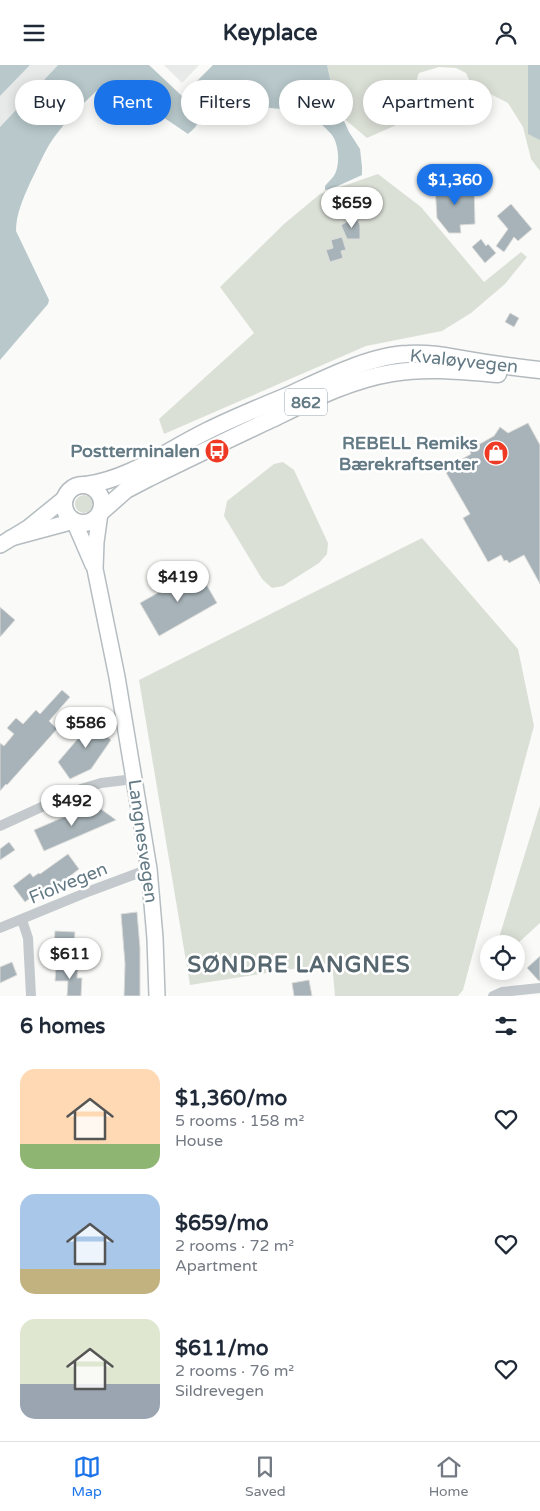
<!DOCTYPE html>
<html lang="en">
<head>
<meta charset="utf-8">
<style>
  :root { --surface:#fff; --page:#f6f6f7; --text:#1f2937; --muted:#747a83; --line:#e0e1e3; --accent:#1a73e8 }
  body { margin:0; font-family:"Varela Round",sans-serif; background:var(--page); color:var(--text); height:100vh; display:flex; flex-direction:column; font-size:19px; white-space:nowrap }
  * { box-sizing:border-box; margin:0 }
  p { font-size:16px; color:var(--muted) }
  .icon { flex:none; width:28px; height:28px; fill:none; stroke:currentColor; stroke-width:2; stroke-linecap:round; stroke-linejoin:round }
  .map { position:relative; height:931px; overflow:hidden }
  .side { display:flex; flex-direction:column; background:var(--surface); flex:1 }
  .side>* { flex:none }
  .hud { position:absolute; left:15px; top:15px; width:510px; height:45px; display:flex; gap:10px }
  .fabs { position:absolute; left:480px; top:870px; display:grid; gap:10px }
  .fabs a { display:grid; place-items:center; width:45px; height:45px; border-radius:50%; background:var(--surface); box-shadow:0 2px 12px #0003; font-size:25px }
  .price { position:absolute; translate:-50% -42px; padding:0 11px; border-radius:18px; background:#fff; color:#222; font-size:16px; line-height:32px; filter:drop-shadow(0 1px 2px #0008) }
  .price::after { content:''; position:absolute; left:50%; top:30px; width:15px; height:11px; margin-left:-8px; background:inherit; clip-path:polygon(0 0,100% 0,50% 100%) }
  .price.active { background:var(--accent); color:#fff }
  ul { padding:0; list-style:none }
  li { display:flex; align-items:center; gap:15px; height:125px; padding:0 20px }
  li span { display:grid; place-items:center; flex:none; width:140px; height:100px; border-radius:15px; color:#555 }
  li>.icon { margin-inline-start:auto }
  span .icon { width:60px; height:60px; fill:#fffc; stroke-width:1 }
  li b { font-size:21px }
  h2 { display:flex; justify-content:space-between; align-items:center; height:60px; padding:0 20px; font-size:21px }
  .pill { padding:0 18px; border-radius:22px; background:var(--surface); box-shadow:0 2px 12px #0003; font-size:18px; line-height:45px }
  .pill.active { background:var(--accent); color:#fff }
  header { display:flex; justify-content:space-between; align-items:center; height:65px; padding:0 20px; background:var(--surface); font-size:22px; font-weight:800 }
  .menu { display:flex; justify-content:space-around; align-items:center; height:70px; border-top:1px solid var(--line); background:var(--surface); font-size:14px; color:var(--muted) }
  .menu a { display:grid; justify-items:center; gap:2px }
  .menu .active { color:var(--accent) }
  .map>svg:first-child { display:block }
  .built { fill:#e8eae9 }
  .green { fill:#dbe0d7 }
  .water { fill:#b8c8cb }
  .building { fill:#a7b3b8; stroke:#dcdcda }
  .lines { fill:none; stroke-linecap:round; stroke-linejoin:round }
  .secondary-casing { stroke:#b5bdc1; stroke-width:18 }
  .primary-casing { stroke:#b4bbbf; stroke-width:19 }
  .street { stroke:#c3c9cc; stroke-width:10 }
  .secondary { stroke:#fff; stroke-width:15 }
  .primary { stroke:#fff; stroke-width:16 }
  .labels { text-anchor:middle; stroke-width:5; stroke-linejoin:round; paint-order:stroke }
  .shield { fill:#fff; stroke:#92a2aa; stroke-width:1 }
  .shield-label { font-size:16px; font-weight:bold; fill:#637a85 }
  .street-label { font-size:18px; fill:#637a85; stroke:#fff }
  .poi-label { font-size:18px; font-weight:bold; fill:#637a85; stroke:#fff; text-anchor:end }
  .district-label { font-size:22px; font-weight:bold; letter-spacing:1px; fill:#56676f; stroke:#fff }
</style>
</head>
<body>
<header><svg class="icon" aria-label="menu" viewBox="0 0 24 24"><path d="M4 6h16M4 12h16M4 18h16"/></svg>Keyplace<svg class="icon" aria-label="person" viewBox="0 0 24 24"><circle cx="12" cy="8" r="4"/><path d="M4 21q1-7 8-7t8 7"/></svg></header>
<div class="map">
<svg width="540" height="931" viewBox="0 0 540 931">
  <rect width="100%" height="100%" fill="#fafaf8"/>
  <!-- built -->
  <g class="built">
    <polygon points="30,0 58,0 0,62 0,31"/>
    <polygon points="164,0 199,0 182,18"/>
  </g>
  <!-- green -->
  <g class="green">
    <path d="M327 0H540V106L531 94 523 62 508 38 471 19 466 8 456 3 439 2 419 8C413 22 418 35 421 49L367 73 341 51 335 36Z"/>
    <polygon points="378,109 421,142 484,217 521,187 527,192 505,219 471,248 442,266 366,281 164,369 159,354 254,268 220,222 284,159 320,129"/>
    <polygon points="283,397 294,405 328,478 327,489 319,498 283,521 272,523 262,514 224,451 227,436 274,399"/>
    <circle cx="84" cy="439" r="9"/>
    <polygon points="422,473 518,584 534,661 463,925 458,931 335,931 332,898 190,920 139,615"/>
    <polygon points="540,740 540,858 516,880 516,879 497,879"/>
  </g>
  <!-- water -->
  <g class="water">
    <polygon points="0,0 30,0 0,31"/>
    <path d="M58 0H149L182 31 213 0H327L335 36 349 67 360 84 362 102V110L331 124 325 125V121C328 117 333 113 335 109 340 98 339 80 332 70 324 60 306 47 294 42 263 51 230 21 203 47 199 51 199 57 196 61 194 64 190 67 188 69L116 20H103C83 38 63 58 49 80 42 92 36 106 30 118 23 134 16 149 16 166L49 235 48 239 0 295V62Z"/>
    <polygon points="528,0 540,0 540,75 528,69"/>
  </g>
  <!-- building -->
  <g class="building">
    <polygon points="474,118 475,159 460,160 461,168 449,168 437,153 435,120"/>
    <polygon points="511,139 532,164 518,176 514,172 504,187 496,181 508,164 497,151"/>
    <polygon points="356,152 360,160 360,174 347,174 341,160"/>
    <polygon points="342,172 346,185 341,186 343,193 330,197 326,185 333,183 331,175"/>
    <polygon points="481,174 486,181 488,179 496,188 485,198 472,182"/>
    <polygon points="510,248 519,253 514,262 505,257"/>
    <polygon points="528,358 540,380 540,519 524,490 509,498 507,495 504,496 501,490 488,497 463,453 470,449 444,404 471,389 469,385 494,371 500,362 508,368"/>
    <polygon points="198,505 217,538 159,571 140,538"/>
    <polygon points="0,542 15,555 0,572"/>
    <polygon points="62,625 70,632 49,656 57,664 7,720 6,719 0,726 0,678 4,681 14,669 7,663 16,653 23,659 36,645 40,649"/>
    <polygon points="99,649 108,661 102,667 111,675 91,704 70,714 58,697"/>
    <polygon points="94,739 116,755 44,786 34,765"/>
    <polygon points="9,777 15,785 0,795 0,784"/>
    <polygon points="68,789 79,804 51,826 49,824 38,827 25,837 13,821 30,808 33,812 39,808 40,809"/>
    <polygon points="137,847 140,883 140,931 124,931 125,899 121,849"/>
    <polygon points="55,866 75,867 74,880 76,880 75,888 66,887 66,880 54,879"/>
    <polygon points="540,891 540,916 539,916 527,903"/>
    <polygon points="12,897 17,910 0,918 0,902"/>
    <polygon points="56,902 78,903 77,913 82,913 81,931 67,931 68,916 55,916"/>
    <polygon points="309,915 312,931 294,931 292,918"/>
  </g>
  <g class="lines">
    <defs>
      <g id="secondary">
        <polyline points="100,448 96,477 95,504 117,612 149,804 155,873 157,931"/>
        <polyline points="11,473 74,456 93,500"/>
        <polyline points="0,480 28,463 65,433"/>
      </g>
      <g id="primary">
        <path d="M86 420C130 414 168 385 207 366 233 353 260 342 287 331 322 315 370 290 408 289 425 288 441 290 457 293 485 298 512 302 540 305"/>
        <circle cx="83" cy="439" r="19"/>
        <path d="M100 448 126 425 149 413C190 393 231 373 272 354 311 335 349 315 392 308 427 302 463 306 498 309"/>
      </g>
    </defs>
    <!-- secondary casing -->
    <use href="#secondary" class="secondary-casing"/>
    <!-- primary casing -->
    <use href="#primary" class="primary-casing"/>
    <!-- street -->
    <g class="street">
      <polyline points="0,761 81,724 101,718 134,714"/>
      <polyline points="22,855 28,873 31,931"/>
      <polyline points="0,863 90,826 149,804"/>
      <polyline points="493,931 502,927 540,923"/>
    </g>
    <!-- secondary -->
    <use href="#secondary" class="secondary"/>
    <!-- primary -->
    <use href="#primary" class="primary"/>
  </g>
  <!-- icons -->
  <defs>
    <symbol id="bus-disc" viewBox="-11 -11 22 22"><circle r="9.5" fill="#ee3a24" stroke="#fff"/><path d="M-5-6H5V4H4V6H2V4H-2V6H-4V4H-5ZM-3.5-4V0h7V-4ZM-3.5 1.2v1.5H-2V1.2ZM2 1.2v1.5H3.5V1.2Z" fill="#fff"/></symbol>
    <symbol id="shop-disc" viewBox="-11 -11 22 22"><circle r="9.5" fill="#ee3a24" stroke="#fff"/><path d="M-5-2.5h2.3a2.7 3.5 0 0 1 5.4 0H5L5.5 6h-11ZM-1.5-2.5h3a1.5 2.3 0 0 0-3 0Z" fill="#fff"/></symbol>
  </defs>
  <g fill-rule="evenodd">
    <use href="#bus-disc" x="203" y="372" width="28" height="28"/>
    <use href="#shop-disc" x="482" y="374" width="28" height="28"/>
  </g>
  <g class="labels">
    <!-- shield labels -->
    <rect class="shield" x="285" y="323.5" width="42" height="27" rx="4"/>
    <g class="shield-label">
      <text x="306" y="343">862</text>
    </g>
    <!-- street labels -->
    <g class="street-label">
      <text transform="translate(464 296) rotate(6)" y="6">Kvaløyvegen</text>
      <text transform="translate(143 776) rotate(82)" y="6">Langnesvegen</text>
      <text transform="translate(68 818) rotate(-22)" y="6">Fiolvegen</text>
    </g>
    <!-- poi labels -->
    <g class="poi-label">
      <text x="478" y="384">REBELL Remiks<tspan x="478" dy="21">Bærekraftsenter</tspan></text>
      <text x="200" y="392">Postterminalen</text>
    </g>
    <!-- district labels -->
    <g class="district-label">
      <text x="299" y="907">SØNDRE LANGNES</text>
    </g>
  </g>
</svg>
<div class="fabs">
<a><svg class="icon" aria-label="locate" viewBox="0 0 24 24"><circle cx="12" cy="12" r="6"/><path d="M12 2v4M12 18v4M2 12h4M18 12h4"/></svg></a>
</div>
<b class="price active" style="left:455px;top:141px">$1,360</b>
<b class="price" style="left:352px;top:164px">$659</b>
<b class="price" style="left:178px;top:538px">$419</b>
<b class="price" style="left:86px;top:684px">$586</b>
<b class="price" style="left:72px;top:762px">$492</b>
<b class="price" style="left:70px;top:915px">$611</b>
<div class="hud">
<a class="pill">Buy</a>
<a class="pill active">Rent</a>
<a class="pill">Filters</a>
<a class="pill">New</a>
<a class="pill">Apartment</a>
</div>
</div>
<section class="side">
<h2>6 homes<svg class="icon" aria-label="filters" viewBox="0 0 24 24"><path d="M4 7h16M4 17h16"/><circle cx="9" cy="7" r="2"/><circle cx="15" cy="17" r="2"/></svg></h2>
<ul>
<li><span style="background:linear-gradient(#ffd9b3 75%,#8fb573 0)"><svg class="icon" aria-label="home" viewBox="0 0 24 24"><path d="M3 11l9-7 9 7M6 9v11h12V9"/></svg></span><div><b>$1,360/mo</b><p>5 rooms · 158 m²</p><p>House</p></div><svg class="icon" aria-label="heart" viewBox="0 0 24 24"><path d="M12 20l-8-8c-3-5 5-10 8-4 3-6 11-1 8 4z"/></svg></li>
<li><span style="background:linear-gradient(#a9c7e8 75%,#c2b280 0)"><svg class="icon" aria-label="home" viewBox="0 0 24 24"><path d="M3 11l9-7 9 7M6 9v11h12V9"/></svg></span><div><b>$659/mo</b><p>2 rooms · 72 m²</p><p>Apartment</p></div><svg class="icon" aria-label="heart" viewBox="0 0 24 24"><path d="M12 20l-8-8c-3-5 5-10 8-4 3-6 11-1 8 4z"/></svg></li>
<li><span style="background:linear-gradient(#dfe7d0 65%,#9aa5b1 0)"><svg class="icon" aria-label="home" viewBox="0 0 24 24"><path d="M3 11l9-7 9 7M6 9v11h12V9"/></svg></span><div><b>$611/mo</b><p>2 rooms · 76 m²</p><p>Sildrevegen</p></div><svg class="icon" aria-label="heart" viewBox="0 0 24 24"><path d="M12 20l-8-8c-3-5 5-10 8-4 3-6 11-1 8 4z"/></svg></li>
</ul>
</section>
<nav class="menu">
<a class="active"><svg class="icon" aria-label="map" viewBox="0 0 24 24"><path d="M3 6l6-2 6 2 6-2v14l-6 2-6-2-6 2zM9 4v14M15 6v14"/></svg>Map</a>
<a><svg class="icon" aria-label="saved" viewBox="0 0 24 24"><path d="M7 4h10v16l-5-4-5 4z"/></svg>Saved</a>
<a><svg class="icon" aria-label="home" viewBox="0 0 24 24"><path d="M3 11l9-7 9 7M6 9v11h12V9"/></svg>Home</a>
</nav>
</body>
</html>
